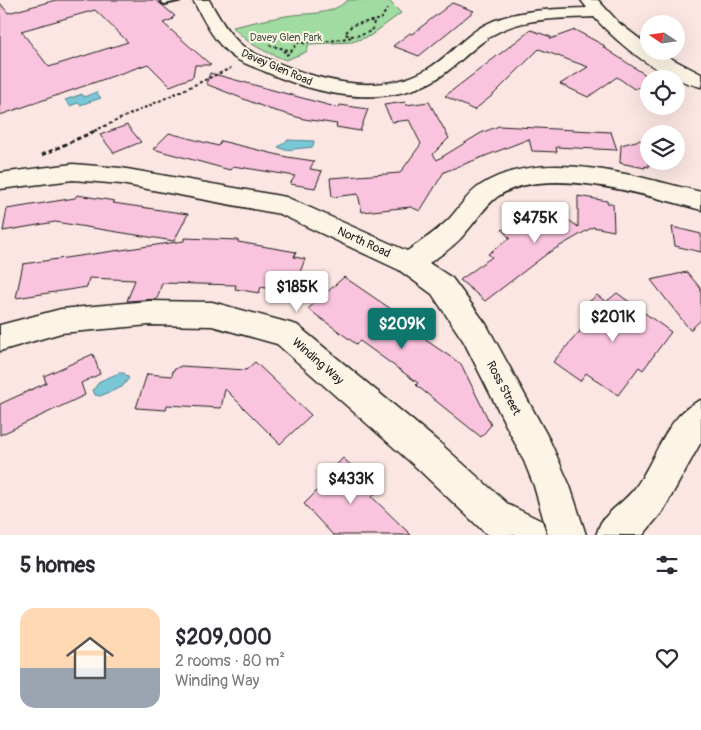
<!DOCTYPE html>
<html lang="en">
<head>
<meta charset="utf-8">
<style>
  :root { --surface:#fff; --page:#f2f2f3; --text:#2b2b33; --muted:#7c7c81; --line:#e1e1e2; --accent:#0f766e }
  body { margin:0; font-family:Pangolin,sans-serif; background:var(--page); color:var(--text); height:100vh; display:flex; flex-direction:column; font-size:19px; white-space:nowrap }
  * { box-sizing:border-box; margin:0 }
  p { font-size:16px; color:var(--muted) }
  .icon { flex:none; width:28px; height:28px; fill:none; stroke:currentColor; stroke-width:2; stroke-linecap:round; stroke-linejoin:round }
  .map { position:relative; height:535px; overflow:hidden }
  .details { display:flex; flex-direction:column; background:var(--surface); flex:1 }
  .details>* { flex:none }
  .needle { width:32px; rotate:283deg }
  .controls { position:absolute; left:640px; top:15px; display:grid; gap:10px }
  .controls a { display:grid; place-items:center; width:45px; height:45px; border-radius:50%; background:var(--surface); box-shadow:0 5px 20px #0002; font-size:25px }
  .price { position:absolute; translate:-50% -42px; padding:0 11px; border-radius:5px; background:#fff; color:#222; font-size:16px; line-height:32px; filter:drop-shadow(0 1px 2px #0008) }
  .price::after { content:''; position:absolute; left:50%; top:30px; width:15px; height:11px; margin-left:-8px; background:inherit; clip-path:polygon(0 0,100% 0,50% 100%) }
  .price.active { background:var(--accent); color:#fff }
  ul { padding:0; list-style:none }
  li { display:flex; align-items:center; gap:15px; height:125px; padding:0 20px }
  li+li { border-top:1px solid var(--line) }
  li span { display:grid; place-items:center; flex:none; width:140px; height:100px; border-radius:15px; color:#555 }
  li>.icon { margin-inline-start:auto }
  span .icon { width:60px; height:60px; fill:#fffc; stroke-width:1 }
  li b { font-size:21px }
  h2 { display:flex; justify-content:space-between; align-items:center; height:60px; padding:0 20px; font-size:21px }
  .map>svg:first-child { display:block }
  .green { fill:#a0dba1; stroke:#5e7c5e }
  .water { fill:#78c6d6; stroke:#53828c }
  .building { fill:#fac4de; stroke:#1c1c1c; fill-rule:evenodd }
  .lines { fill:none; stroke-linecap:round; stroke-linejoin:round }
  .lane-casing { stroke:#1c1c1c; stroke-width:4 }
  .street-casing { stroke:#1c1c1c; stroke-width:3 }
  .path-far1 { stroke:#1c1c1c; stroke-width:2; stroke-dasharray:3 2.5; stroke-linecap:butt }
  .path { stroke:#1c1c1c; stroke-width:3; stroke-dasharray:4.5 3; stroke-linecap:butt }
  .lane { fill:#fcf5e5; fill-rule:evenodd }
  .street { fill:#fcf5e5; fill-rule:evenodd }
  .labels { text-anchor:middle; stroke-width:4; stroke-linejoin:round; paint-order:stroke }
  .far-park-label { font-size:11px; fill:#454; stroke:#fcf5e5 }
  .far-street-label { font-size:11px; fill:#1c1c1c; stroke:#fcf5e5 }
  .street-label { font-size:12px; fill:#1c1c1c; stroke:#fcf5e5 }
</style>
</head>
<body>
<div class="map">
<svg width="701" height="535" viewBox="0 0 701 535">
  <rect width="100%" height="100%" fill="#fbe6e3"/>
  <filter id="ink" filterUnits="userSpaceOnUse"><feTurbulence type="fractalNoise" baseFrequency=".02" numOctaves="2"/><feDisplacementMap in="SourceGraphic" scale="10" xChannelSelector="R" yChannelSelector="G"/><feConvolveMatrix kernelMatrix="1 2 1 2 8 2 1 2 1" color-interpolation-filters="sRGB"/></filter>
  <g filter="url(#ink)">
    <!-- green -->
    <path class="green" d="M348 0H388L401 13 370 36 352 42 309 44 306 52 286 60C265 52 247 44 233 27 250 23 268 19 286 16 309 12 328 17 348 0Z"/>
    <!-- water -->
    <g class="water">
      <polygon points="96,92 101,98 80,105 78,103 70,106 65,100 82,94 84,97"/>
      <polygon points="288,140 314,141 313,147 285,150 278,147"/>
      <polygon points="119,373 124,373 129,378 122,387 100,396 95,395 93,390 100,381"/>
    </g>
    <!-- building -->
    <g class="building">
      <path d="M56 0H156L175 16 172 18 173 19 163 23 211 65H195L193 77 170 86 148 64 0 115V3L8 13ZM95 10 128 42 49 67 21 31Z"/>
      <polygon points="452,3 474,11 419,56 393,46 410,33 412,34"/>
      <polygon points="531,30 551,37 550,39 575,30 605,46 603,47 652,79 649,79 649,84 634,89 617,77 588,97 560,84 588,67 539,49 493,95 474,110 445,96"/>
      <polygon points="210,73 339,108 340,105 368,109 360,131 336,127 337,124 304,119 269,109 206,84"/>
      <polygon points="405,102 406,105 429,102 449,138 433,154 437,160 481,133 499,126 611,132 617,150 556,147 557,152 532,151 529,139 444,172 420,211 411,207 362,212 358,194 332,197 330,178 400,173 421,144 409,120 392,122 384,105"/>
      <polygon points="127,125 141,142 114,153 100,135"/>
      <polygon points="169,133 218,146 221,141 287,157 314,161 310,169 322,171 315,188 290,184 295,176 233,166 230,170 153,149"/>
      <polygon points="640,140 649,147 649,167 645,166 645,168 620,163 621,145"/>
      <polygon points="77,195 115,201 113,203 188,214 174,241 55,222 3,231 7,209 75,198"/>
      <polygon points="578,196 607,201 607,203 613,204 614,231 593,227 548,253 485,301 460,280 492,257 488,254 510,238 502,230 537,211 545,217 557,211 578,227"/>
      <polygon points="672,227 701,234 701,252 675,246"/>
      <polygon points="184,238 238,240 238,242 296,252 294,257 305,259 292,293 261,287 259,293 235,289 236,285 162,283 157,299 127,301 135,280 89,278 87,287 16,298 23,264 184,241"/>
      <polygon points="687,272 701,289 701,320 690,330 651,280"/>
      <polygon points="344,277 391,309 387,314 461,364 491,425 481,437 416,385 418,383 360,341 356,344 308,309"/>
      <polygon points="617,293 671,332 643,370 639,367 618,395 586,373 580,381 553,362 594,315 583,307 597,295 606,302"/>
      <polygon points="93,354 100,374 81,383 85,395 0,435 0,404 46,383 44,376"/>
      <polygon points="255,362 311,415 280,444 225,389 221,408 167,405 166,410 136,408 147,374 172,376 173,370 181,366 246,370"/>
      <polygon points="343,458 378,490 372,497 411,535 333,535 304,504 326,482 323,479"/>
    </g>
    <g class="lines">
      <defs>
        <polygon id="lane" points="162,0 182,0 165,4 161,2"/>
        <g id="street">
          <path d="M193 0H209C219 17 229 36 245 48 255 55 269 59 280 64 326 83 380 95 426 70 451 56 466 32 493 21 522 9 556 9 587 8L581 0H598L619 23 649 46V51H657L701 74V87C660 77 622 48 594 17 559 19 518 17 488 38 463 55 447 78 417 88 368 106 312 92 266 72 255 67 241 63 232 56 214 42 203 19 193 0Z"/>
          <path d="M73 164 121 168 286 197 407 251C422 241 437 231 450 218 460 207 468 193 481 185 542 146 637 177 701 192V210C649 196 544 163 497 197 485 206 477 220 467 231 457 244 443 254 429 263L452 278 486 324 549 439 570 486 586 535H548L534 486 524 461 464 342 432 294 399 270 280 214 121 184 73 180 0 189V173Z"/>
          <polygon points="149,301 212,302 297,325 441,444 509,505 542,521 547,535 489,535 483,531 417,468 277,344 212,326 149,325 61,333 0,351 0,325 61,309"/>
          <path d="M701 400V442L663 511 643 535H596C598 531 599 525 602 521 611 509 625 501 635 488 656 460 666 414 701 400Z"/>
        </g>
      </defs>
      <!-- lane casing -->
      <use href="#lane" class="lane-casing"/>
      <!-- street casing -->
      <use href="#street" class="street-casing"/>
      <!-- path-far1 -->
      <g class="path-far1">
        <path d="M374 22 372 30C363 35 355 38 345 34L352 25 381 19 387 9"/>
        <circle cx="305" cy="40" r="3.5"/>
        <polyline points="253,39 303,38"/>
        <polyline points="310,41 331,41 352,37"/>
        <polyline points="269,45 288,50 283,52"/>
        <path d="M286 55C293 52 294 45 301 41"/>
        <polyline points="94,131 231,68"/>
      </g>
      <!-- path -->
      <polyline class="path" points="42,155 97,130"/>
      <!-- lane -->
      <use href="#lane" class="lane"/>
      <!-- street -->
      <use href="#street" class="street"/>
    </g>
  </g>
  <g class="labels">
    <!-- far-park labels -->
    <g class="far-park-label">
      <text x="286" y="41">Davey Glen Park</text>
    </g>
    <!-- far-street labels -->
    <g class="far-street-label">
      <text transform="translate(277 67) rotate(23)" y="4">Davey Glen Road</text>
    </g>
    <!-- street labels -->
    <g class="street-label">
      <text transform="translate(364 242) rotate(25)" y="4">North Road</text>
      <text transform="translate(318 361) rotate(41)" y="4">Winding Way</text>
      <text transform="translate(504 388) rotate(62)" y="4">Ross Street</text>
    </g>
  </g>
</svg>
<div class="controls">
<a><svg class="needle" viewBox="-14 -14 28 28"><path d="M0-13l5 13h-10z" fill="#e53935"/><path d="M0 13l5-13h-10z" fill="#7c7c81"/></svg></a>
<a><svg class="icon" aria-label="locate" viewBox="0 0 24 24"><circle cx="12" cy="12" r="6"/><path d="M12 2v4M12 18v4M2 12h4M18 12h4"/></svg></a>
<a><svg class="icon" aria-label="layers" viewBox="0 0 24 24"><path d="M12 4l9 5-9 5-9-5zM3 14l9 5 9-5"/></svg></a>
</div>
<b class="price" style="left:535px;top:244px">$475K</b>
<b class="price" style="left:297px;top:313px">$185K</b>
<b class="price" style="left:613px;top:343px">$201K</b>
<b class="price active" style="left:402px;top:350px">$209K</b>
<b class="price" style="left:351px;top:505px">$433K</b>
</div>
<section class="details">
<h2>5 homes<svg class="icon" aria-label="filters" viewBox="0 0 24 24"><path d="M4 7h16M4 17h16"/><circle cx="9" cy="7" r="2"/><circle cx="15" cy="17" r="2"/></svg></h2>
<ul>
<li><span style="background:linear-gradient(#ffd9b3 60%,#9aa5b1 0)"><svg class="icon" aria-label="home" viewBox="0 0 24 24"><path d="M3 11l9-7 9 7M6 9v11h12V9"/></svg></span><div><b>$209,000</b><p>2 rooms · 80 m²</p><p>Winding Way</p></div><svg class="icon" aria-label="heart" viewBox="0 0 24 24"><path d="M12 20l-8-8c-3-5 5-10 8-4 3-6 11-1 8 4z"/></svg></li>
</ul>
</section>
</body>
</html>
